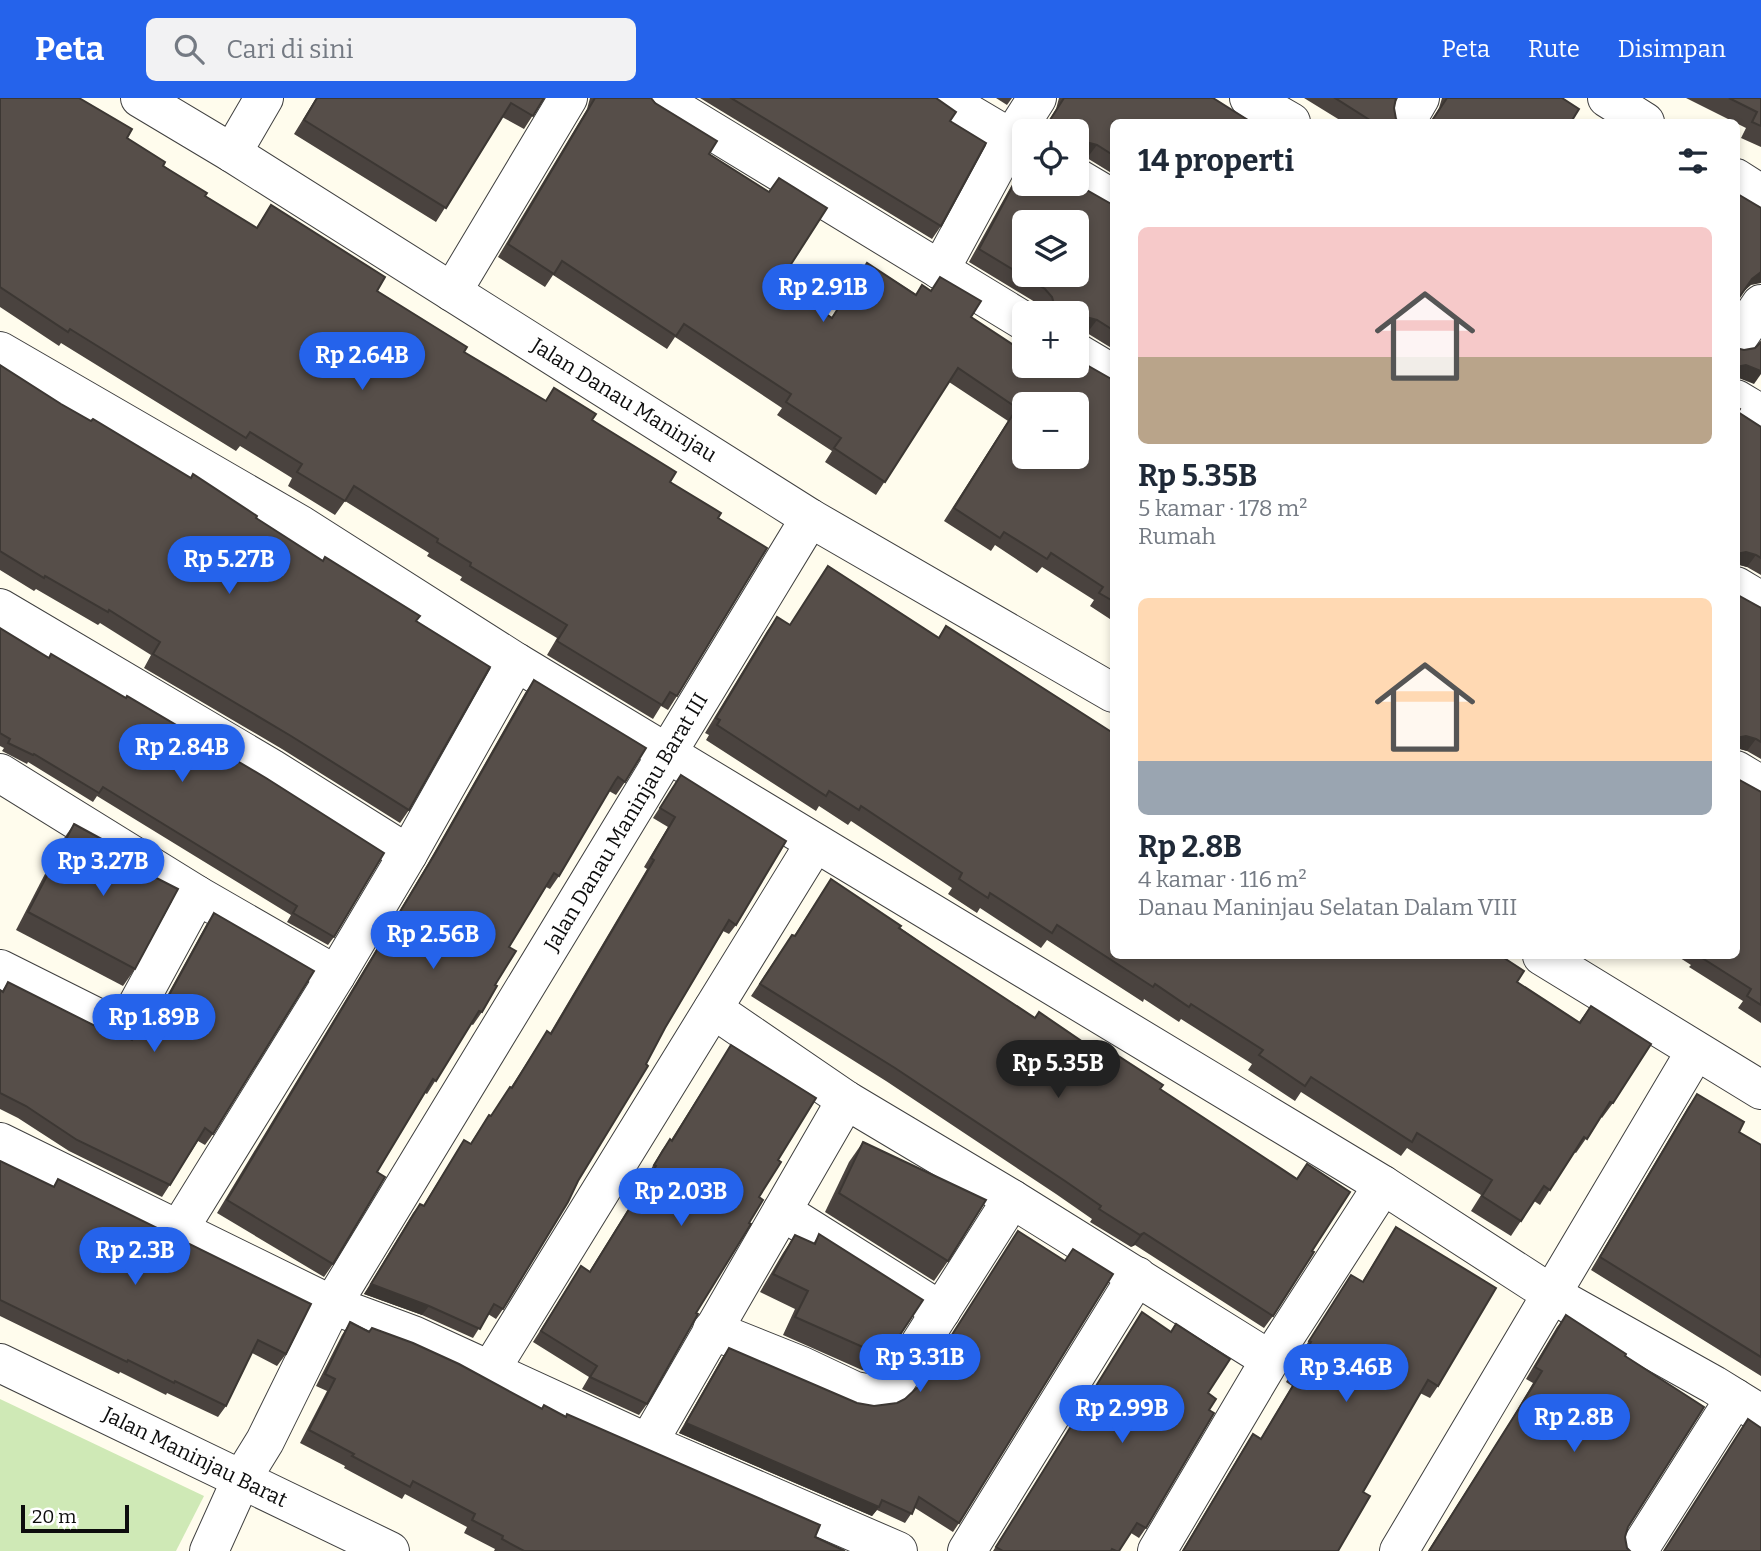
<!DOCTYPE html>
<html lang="id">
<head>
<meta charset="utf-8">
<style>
  :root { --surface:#fff; --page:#f2f2f3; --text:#1f2937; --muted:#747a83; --accent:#2563eb }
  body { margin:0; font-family:Bitter,serif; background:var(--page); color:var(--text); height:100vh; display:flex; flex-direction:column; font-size:26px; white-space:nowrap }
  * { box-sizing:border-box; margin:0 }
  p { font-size:23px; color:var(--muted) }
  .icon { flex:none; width:38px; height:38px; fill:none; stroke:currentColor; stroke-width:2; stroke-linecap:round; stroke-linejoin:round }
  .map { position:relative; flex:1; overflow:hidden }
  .sheet { position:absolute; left:1110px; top:21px; width:630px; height:840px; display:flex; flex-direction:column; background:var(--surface); border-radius:10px; box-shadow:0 4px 10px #0003 }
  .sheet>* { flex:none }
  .tools { position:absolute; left:1012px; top:21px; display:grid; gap:14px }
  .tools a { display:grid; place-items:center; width:77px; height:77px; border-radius:10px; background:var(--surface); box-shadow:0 4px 10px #0003; font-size:35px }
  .scale { position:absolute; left:21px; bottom:18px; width:108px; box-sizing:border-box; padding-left:7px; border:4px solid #0d0d0d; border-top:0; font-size:19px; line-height:24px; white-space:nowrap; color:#0d0d0d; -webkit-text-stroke:5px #fff; paint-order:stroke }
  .price { position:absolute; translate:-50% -60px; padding:0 16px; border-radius:24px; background:var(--accent); color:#fff; font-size:23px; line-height:46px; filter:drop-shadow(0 2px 4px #0008) }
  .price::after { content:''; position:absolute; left:50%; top:42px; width:21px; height:16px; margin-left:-10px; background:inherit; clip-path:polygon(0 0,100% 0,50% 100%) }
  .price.current { background:#222; color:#fff }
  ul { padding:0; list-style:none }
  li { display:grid; align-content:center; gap:14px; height:371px; padding:0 28px }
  li span { display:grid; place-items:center; height:217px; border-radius:10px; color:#555 }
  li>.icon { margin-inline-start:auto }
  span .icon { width:126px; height:126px; fill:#fffc; stroke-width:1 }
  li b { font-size:30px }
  h2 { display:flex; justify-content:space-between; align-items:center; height:84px; padding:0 28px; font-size:30px }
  header { display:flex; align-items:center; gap:42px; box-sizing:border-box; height:98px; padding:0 35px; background:var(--accent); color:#fff }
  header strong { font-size:33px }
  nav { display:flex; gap:38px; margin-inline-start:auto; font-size:24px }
  .search { width:490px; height:63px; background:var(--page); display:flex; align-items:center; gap:18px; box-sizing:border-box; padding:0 24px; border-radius:10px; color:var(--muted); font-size:26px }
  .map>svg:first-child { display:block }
  .green { fill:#cfe9b6 }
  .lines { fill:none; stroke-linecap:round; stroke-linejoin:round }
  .street-casing { stroke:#404040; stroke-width:40 }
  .street { stroke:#fff; stroke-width:38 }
  .wall { fill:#4a433f }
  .shaded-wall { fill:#3c3733 }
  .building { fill:#564e49; stroke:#3c3733; stroke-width:2; fill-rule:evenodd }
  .labels { text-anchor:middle; stroke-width:7; stroke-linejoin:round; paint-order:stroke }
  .street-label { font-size:21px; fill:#0d0d0d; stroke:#fff }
</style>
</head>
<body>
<header>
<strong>Peta</strong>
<div class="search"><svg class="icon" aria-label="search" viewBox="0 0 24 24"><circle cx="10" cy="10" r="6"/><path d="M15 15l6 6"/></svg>Cari di sini</div>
<nav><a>Peta</a><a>Rute</a><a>Disimpan</a></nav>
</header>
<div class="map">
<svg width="1761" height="1453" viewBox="0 0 1761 1453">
  <rect width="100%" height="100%" fill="#fffced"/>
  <!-- green -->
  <polygon class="green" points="0,1301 204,1398 176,1453 0,1453"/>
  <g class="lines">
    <defs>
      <g id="street">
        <polyline points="140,0 232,55 810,420 1113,595"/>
        <polyline points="658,0 1024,223"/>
        <polyline points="943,0 1024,48"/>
        <polyline points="1249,0 1291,24"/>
        <polyline points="1607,0 1645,24"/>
        <polyline points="1406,24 1420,0"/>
        <polyline points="232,55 264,0"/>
        <polyline points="1076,79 1113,101"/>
        <polyline points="1736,80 1761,96"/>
        <polyline points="940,172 1011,41 1037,0"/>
        <polyline points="452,194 568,0"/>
        <polyline points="1736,243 1761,206"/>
        <polyline points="0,253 301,427 516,564 1383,1087 1553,1197 1714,1287 1761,1316"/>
        <polyline points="1076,254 1113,276"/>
        <polyline points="1736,301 1761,316"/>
        <polyline points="1736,488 1761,503"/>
        <polyline points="0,510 271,670 408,756"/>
        <polyline points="1736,672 1761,687"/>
        <polyline points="0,675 197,797 336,877"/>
        <polyline points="1542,858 1761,992"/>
        <path d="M0 871 110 926C123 926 127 921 135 911L197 797"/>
        <polyline points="713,911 846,1002 1012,1101 1270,1262"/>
        <polyline points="0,1044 332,1207 413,1237 648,1345 898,1453"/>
        <polyline points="782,1113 941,1213"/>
        <polyline points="179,1131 336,877 408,756 516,564"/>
        <polyline points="712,1232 802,1268 855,1293 871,1296 885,1293 895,1285 1012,1101"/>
        <polyline points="0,1265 390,1453"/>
        <polyline points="491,1271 815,745"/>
        <polyline points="648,1345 846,1002"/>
        <polyline points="209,1453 241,1382 265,1343 332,1207 810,420"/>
        <polyline points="967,1453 1137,1178"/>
        <polyline points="1157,1453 1270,1262 1383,1087"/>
        <polyline points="1399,1453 1695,954"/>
        <polyline points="1638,1453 1735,1300"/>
      </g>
    </defs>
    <!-- street casing -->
    <use href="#street" class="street-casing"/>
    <!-- street -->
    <use href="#street" class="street"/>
  </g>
  <!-- wall -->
  <g class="wall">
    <polygon points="0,0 127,40 205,98 256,130 271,107 377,193 464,254 545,303 554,290 670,384 718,420 677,598 668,612 661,608 653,621 547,557 557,540 460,482 462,479 427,458 429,455 345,403 335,417 288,388 292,380 240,348 236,353 61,245 59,248 0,209"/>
    <polygon points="316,0 544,0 524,31 502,19 436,124 294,36"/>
    <polygon points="590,0 651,0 709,56 769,94 779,80 779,185 832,219 867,165 916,196 922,187 931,193 940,179 971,219 1024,268 1113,282 1113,523 1090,508 1094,502 1042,469 1037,475 995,447 991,453 944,423 1008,323 949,284 876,397 825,364 832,353 777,317 782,310 675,239 667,251 553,177 545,189 498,159 587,11"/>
    <polygon points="700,0 936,0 950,23 941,128 932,141"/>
    <polygon points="996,0 1012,0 1007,7"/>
    <polygon points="1059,0 1213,0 1113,24 1113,76 1087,60 1076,57 1076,33 1042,33 1056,11"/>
    <polygon points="1304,0 1396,0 1394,10 1396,21 1399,24 1343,24"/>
    <polygon points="1442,0 1562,0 1431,24 1439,10"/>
    <polygon points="1686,0 1761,0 1761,49 1741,40 1746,30"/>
    <polygon points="1024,65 1024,86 1113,107 1113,251 1087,235 1076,232 1076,215 1044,215 1043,212 1035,204 969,164"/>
    <polygon points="0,267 61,306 256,420 416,523 409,712 400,725 282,651 144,570 151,557 100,525 98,527 36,491 34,493 0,472"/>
    <polygon points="1736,308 1738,314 1761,329 1761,477 1747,469 1736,466"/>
    <polygon points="828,468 938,540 946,528 1113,858 1517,884 1579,924 1591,908 1613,1005 1602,1020 1601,1019 1576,1055 1574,1054 1540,1107 1534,1103 1511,1138 1471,1113 1481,1097 1407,1050 1401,1058 1301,994 1295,1003 1248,972 1252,966 1181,921 1179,924 1144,901 1143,904 1047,842 1041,850 980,810 977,815 948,796 952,790 851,723 848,727 819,708 816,713 706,642 709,637 705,635 767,533 777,519 790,527"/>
    <polygon points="1759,510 1761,510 1761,661 1747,653 1737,650"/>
    <polygon points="0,530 334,839 328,847 287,824 291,817 97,698 93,704 28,664 27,666 2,653 4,650 0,648"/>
    <polygon points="534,582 625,684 616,697 609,693 559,778 550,791 546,789 509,849 495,887 482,914 473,927 471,926 427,996 425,995 377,1074 333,1166 324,1179 217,1115 427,767 525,595"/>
    <polygon points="681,677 736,827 729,836 723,833 665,930 578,1083 503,1211 496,1221 488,1216 473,1240 422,1217 364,1196 413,1115 420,1106 423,1108 464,1042 470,1046 489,1017 491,1018 510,989 511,989 547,933 550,935 647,771 644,769 668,729 653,720"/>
    <polygon points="1759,694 1761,694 1761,925 1738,910 1743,903 1689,869 1691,867 1677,858 1736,858"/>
    <polygon points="74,726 127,765 135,871 123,888 16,832 62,743"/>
    <polygon points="831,781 933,853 1035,920 1105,958 1160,991 1312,1153 1273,1218 1264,1230 1135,1147 1131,1149 1090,1124 1092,1121 1056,1096 886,983 751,898 783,850 794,838"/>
    <polygon points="214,815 213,1036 205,1047 198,1043 162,1099 69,1053 18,1020 0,1011 0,892 2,893 8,884 113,937 132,942 139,932 151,924 157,916 206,827"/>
    <polygon points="731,947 778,1062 647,1306 639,1317 582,1291 589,1279 533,1244 581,1168 589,1174 648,1079 647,1078 662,1052 670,1041 671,1042"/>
    <polygon points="1697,996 1739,1034 1761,1047 1761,1278 1591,1172 1688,1009"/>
    <polygon points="863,1044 948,1163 934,1183 825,1114 849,1064"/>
    <polygon points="0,1063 53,1089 58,1081 286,1256 277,1268 252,1255 226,1308 218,1319 167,1295 166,1297 120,1274 119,1276 0,1218"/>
    <polygon points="1396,1129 1438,1288 1430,1300 1420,1295 1363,1394 1338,1453 1182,1453 1245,1348 1253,1336 1261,1340 1292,1288 1286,1284 1302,1256 1301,1255 1343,1190 1351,1177 1362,1184"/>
    <polygon points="819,1136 923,1202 875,1273 862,1272 783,1237 795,1211 760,1194 783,1155 795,1137 813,1146"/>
    <polygon points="1012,1142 959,1425 953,1434 915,1410 905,1425 877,1412 872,1418 679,1335 722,1260 729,1250 857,1305 874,1308 897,1305 905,1301 919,1289"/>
    <polygon points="1142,1214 1208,1295 1209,1312 1146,1430 1139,1440 1131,1435 1119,1453 993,1453"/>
    <polygon points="1566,1217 1625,1258 1628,1429 1625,1439 1627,1450 1630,1453 1428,1453 1510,1324 1533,1285 1526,1281 1557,1229"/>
    <polygon points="350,1224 541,1310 566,1319 815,1439 845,1453 494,1453 495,1451 464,1435 467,1429 405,1396 402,1401 344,1370 345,1368 300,1345 327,1293 316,1288 342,1237"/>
    <polygon points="1748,1321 1761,1453 1664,1453 1740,1334"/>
  </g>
  <!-- shaded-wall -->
  <g class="shaded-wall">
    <polygon points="1086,44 1097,47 1087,60 1076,57 1076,46"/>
    <polygon points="1760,174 1761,174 1761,185 1751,187 1743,194 1752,181"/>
    <polygon points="1086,219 1097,222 1087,235 1076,232 1076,221"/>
    <polygon points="1746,267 1761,273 1761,276 1754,286 1736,279 1736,269"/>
    <polygon points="1746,454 1756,457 1747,469 1736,466 1736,456"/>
    <polygon points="1746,638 1756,641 1747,653 1736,650 1736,640"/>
    <polygon points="1144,1135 1135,1147 1131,1149 1140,1137"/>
    <polygon points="371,1186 429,1208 422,1217 364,1196"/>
    <polygon points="874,1254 888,1255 875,1273 862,1272"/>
    <polygon points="686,1325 879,1409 872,1418 679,1335"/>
  </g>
  <!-- building -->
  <g class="building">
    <polygon points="0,0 79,0 132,31 127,40 165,64 163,68 207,95 205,98 257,130 271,107 385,179 377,193 467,249 464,254 546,303 554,290 596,316 592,322 676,374 670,384 721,415 718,420 767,450 677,598 670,594 662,607 557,543 567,527 470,468 471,465 437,444 438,441 354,388 345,403 297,374 302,366 250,334 246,340 70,231 68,234 0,189"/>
    <polygon points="317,0 544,0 533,18 511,5 446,110 304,22"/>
    <path d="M595 0H651L655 5 717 43 709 56 769 94 779 80 827 110 779 185 832 220 867 165 916 197 922 187 931 193 940 179 981 203 971 219 1024 254V268H1076V261L1113 282V503L1099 495 1103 489 1051 455 1047 461 1004 434 1000 440 954 410 1017 310 958 270 885 384 834 350 841 340 786 304 791 296 684 226 676 238 562 163 554 176 508 146ZM1024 306H1076V359H1024Z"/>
    <polygon points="731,0 936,0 956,14 950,23 986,45 941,128"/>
    <polygon points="1064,0 1213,0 1251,24 1113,24 1113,57 1097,47 1086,44 1076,46 1076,33 1055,33 1050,22"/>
    <polygon points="1335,0 1396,0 1394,10 1396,21 1399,24 1373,24"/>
    <polygon points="1447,0 1562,0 1579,11 1571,24 1431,24"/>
    <polygon points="1729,0 1761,0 1761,28 1752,24 1757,14"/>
    <path d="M1024 67V86H1076L1113 107V232L1097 222 1086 219 1076 221V215H1061L1063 212 1054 206 1052 199 1045 191 979 151ZM1024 124H1076V177H1024Z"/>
    <polygon points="1736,95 1761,110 1761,174 1752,181 1736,204"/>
    <polygon points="1761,244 1761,273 1746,267 1736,269 1736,250 1744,252 1755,250"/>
    <polygon points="0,267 61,306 91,323 93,321 191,380 193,376 257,418 256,420 323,463 325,459 420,518 416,523 490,569 409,712 291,638 153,556 160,544 109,512 108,514 45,478 44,480 0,453"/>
    <polygon points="1736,308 1740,311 1738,314 1761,329 1761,460 1756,457 1746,454 1736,456"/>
    <polygon points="828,468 939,540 946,528 1113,635 1113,858 1501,858 1524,873 1517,884 1580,925 1591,908 1651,946 1613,1005 1610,1004 1587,1041 1584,1039 1550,1092 1544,1088 1521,1123 1482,1098 1492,1082 1417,1035 1412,1044 1311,979 1305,988 1259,957 1263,952 1191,906 1189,909 1155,886 1153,889 1057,827 1052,835 990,795 988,800 959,781 962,775 861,708 859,712 829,693 826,698 717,627 720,622 716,620 777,519 790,527"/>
    <polygon points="1736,496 1761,510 1761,644 1756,641 1746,638 1736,640"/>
    <polygon points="0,530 49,560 51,556 126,600 127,598 266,680 384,755 334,839 293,815 297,808 103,689 99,695 34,656 33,657 8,645 10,641 0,635"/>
    <polygon points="534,582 646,650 625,684 618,679 615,683 559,778 554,775 509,849 516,853 495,887 497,888 482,914 479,913 436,983 433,981 377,1074 385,1079 333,1166 227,1102 436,754"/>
    <polygon points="681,677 786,743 736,827 729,822 665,930 646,966 648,968 578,1083 568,1104 503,1211 494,1206 480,1231 429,1208 371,1186 420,1106 424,1108 464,1042 471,1046 489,1017 491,1018 510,989 512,990 547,933 551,936 654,762 651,760 675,719 660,710"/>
    <polygon points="1736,680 1761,694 1761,907 1747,898 1751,891 1699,858 1736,858"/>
    <polygon points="74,726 131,757 127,765 178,791 135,871 28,814"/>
    <polygon points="831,781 901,828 899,830 933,853 1035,920 1039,914 1105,959 1109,952 1163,987 1160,991 1297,1081 1307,1066 1350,1094 1312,1153 1314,1154 1273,1218 1144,1135 1140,1137 1099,1111 1101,1108 1065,1083 895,970 760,886 792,837 795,838"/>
    <polygon points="214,815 314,873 213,1036 205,1030 170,1087 77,1042 26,1008 0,995 0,892 3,894 8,884 113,937 114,935 122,936 132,942 139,932 151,924 162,910"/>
    <polygon points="731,947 816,1000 778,1062 781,1064 759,1099 763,1102 749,1125 751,1126 696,1215 698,1216 647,1306 590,1279 597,1268 541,1233 581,1168 590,1174 656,1068 654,1067 670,1041 672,1043"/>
    <polygon points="1697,996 1744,1024 1739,1034 1761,1047 1761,1259 1600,1159"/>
    <polygon points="863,1044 986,1102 948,1163 839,1095"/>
    <polygon points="0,1063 54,1089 58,1081 311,1206 286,1256 258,1242 226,1308 175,1283 174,1285 128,1262 127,1264 0,1202"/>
    <polygon points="1396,1129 1496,1190 1438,1288 1428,1282 1363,1394 1370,1398 1338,1453 1183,1453 1253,1336 1261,1341 1300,1276 1294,1272 1311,1244 1309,1243 1351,1177 1363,1184"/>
    <polygon points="1018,1133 1065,1163 1073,1151 1113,1176 959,1425 919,1399 912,1416 882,1402 879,1409 686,1325 729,1250 857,1305 874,1308 897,1305 905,1301 920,1287"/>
    <polygon points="819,1136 923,1202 888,1255 874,1254 795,1219 808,1193 773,1176 795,1137 815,1146"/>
    <polygon points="1142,1214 1171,1234 1176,1226 1230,1261 1208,1295 1216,1301 1209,1312 1214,1315 1146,1430 1137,1425 1119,1453 1116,1453 1112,1451 1111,1453 1003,1453 996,1449"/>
    <polygon points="1566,1217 1626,1256 1625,1258 1704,1309 1628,1429 1625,1439 1627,1450 1630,1453 1429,1453 1518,1312 1542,1273 1535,1269"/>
    <polygon points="350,1224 369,1234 372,1230 413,1245 459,1266 542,1311 544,1307 566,1319 567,1316 820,1427 815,1439 845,1453 524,1453 502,1441 503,1438 472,1422 475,1416 413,1383 410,1389 352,1358 354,1356 309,1332 335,1281 325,1276"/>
    <polygon points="1748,1321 1761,1330 1761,1453 1664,1453"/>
  </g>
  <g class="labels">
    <!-- street labels -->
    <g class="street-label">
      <text transform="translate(624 302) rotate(32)" y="7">Jalan Danau Maninjau</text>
      <text transform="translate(626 724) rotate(-59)" y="7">Jalan Danau Maninjau Barat III</text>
      <text transform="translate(195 1359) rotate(26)" y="7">Jalan Maninjau Barat</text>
    </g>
  </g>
</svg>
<div class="tools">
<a><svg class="icon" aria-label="locate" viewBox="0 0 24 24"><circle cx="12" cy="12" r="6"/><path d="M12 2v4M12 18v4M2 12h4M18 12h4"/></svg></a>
<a><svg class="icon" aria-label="layers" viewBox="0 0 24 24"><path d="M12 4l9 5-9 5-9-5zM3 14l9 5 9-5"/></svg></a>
<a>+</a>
<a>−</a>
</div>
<div class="scale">20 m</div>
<b class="price" style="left:823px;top:226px">Rp 2.91B</b>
<b class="price" style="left:362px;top:294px">Rp 2.64B</b>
<b class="price" style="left:229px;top:498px">Rp 5.27B</b>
<b class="price" style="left:182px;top:686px">Rp 2.84B</b>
<b class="price" style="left:103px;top:800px">Rp 3.27B</b>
<b class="price" style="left:433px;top:873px">Rp 2.56B</b>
<b class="price" style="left:154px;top:956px">Rp 1.89B</b>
<b class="price current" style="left:1058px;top:1002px">Rp 5.35B</b>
<b class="price" style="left:681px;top:1130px">Rp 2.03B</b>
<b class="price" style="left:135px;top:1189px">Rp 2.3B</b>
<b class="price" style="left:920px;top:1296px">Rp 3.31B</b>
<b class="price" style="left:1346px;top:1306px">Rp 3.46B</b>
<b class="price" style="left:1122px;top:1347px">Rp 2.99B</b>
<b class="price" style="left:1574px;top:1356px">Rp 2.8B</b>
<section class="sheet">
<h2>14 properti<svg class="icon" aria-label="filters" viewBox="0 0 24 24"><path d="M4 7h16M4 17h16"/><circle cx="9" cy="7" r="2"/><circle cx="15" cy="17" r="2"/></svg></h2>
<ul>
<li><span style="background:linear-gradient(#f6c9c9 60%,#b9a48a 0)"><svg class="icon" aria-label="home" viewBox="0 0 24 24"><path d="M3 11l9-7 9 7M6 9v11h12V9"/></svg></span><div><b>Rp 5.35B</b><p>5 kamar · 178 m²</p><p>Rumah</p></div></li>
<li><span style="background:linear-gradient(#ffd9b3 75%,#9aa5b1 0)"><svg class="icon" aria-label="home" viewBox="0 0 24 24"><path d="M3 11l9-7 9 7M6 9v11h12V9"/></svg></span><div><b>Rp 2.8B</b><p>4 kamar · 116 m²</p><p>Danau Maninjau Selatan Dalam VIII</p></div></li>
</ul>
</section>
</div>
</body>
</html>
